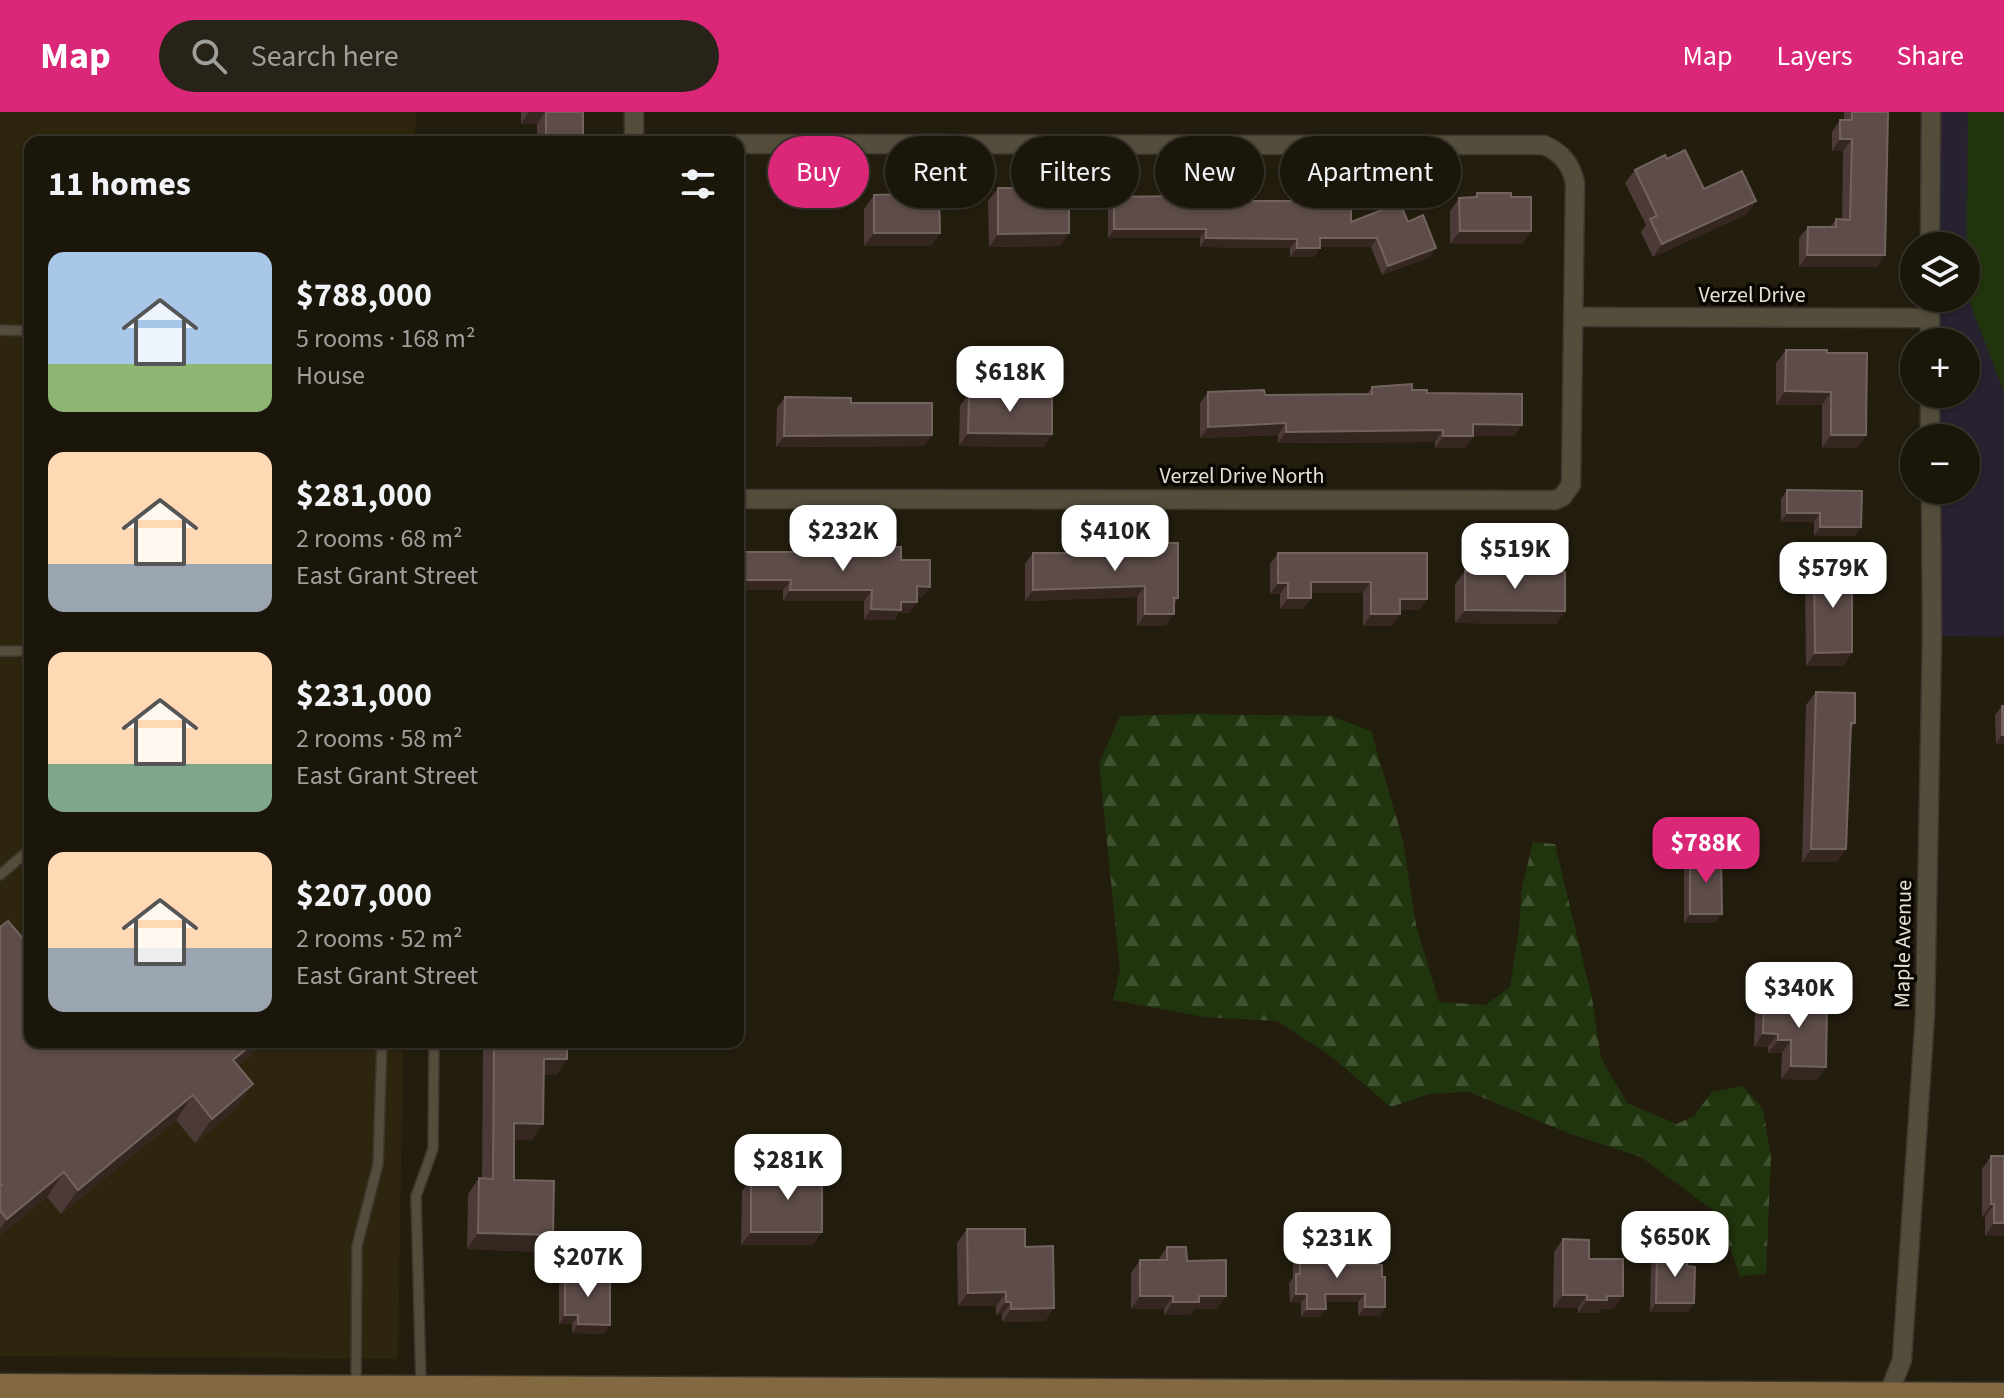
<!DOCTYPE html>
<html lang="en">
<head>
<meta charset="utf-8">
<style>
  :root { --surface:#1a160a; --page:#272318; --text:#f1f3f6; --muted:#9f9f9c; --line:#38352b; --accent:#db2777 }
  body { margin:0; font-family:"Source Sans 3",sans-serif; background:var(--page); color:var(--text); height:100vh; display:flex; flex-direction:column; font-size:30px; white-space:nowrap }
  * { box-sizing:border-box; margin:0 }
  p { font-size:26px; color:var(--muted) }
  .icon { flex:none; width:44px; height:44px; fill:none; stroke:currentColor; stroke-width:2; stroke-linecap:round; stroke-linejoin:round }
  .map { position:relative; flex:1; overflow:hidden }
  .panel { position:absolute; left:24px; top:24px; width:720px; height:912px; display:flex; flex-direction:column; background:var(--surface); border-radius:16px; box-shadow:0 2px 6px #0004,0 0 0 2px var(--line) }
  .panel>* { flex:none }
  .hud { position:absolute; left:768px; top:24px; width:760px; height:72px; display:flex; gap:16px }
  .buttons { position:absolute; left:1900px; top:120px; display:grid; gap:16px }
  .buttons a { display:grid; place-items:center; width:80px; height:80px; border-radius:50%; background:var(--surface); box-shadow:0 2px 6px #0004,0 0 0 2px var(--line); font-size:40px }
  .price { position:absolute; translate:-50% -68px; padding:0 18px; border-radius:16px; background:#fff; color:#222; font-size:26px; line-height:52px; filter:drop-shadow(0 2px 4px #0008) }
  .price::after { content:''; position:absolute; left:50%; top:48px; width:24px; height:18px; margin-left:-12px; background:inherit; clip-path:polygon(0 0,100% 0,50% 100%) }
  .price.current { background:var(--accent); color:#fff }
  ul { padding:0; list-style:none }
  li { display:flex; align-items:center; gap:24px; height:200px; padding:0 24px }
  li span { display:grid; place-items:center; flex:none; width:224px; height:160px; border-radius:16px; color:#555 }
  li>.icon { margin-inline-start:auto }
  span .icon { width:96px; height:96px; fill:#fffc; stroke-width:1 }
  li b { font-size:34px }
  h2 { display:flex; justify-content:space-between; align-items:center; height:96px; padding:0 24px; font-size:34px }
  .chip { padding:0 28px; border-radius:36px; background:var(--surface); box-shadow:0 2px 6px #0004,0 0 0 2px var(--line); font-size:28px; line-height:72px }
  .chip.current { background:var(--accent); color:#fff }
  header { display:flex; align-items:center; gap:48px; box-sizing:border-box; height:112px; padding:0 40px; background:var(--accent); color:#fff }
  header strong { font-size:38px }
  nav { display:flex; gap:44px; margin-inline-start:auto; font-size:28px }
  .search { width:560px; height:72px; background:var(--page); display:flex; align-items:center; gap:20px; box-sizing:border-box; padding:0 28px; border-radius:44px; color:var(--muted); font-size:30px }
  .map>svg:first-child { display:block }
  .education { fill:#282130 }
  .built { fill:#2e250f }
  .forest { fill:url(#forest-firs) }
  .garden { fill:#20340d }
  .lines { fill:none; stroke-linecap:round; stroke-linejoin:round }
  .lane-casing { stroke:#3c372f; stroke-width:12 }
  .street-casing { stroke:#3c372f; stroke-width:21 }
  .secondary-casing { stroke:#3c372f; stroke-width:27 }
  .lane { stroke:#544d3c; stroke-width:9 }
  .street { stroke:#544d3c; stroke-width:18 }
  .secondary { stroke:#826942; stroke-width:24 }
  .wall { fill:#4c3a38 }
  .shaded-wall { fill:#352720 }
  .building { fill:#5d4c49; stroke:#72635f; stroke-width:2 }
  .labels { text-anchor:middle; stroke-width:7; stroke-linejoin:round; paint-order:stroke }
  .street-label { font-size:22px; fill:#e4e0d6; stroke:#0a0703 }
</style>
</head>
<body>
<header>
<strong>Map</strong>
<div class="search"><svg class="icon" aria-label="search" viewBox="0 0 24 24"><circle cx="10" cy="10" r="6"/><path d="M15 15l6 6"/></svg>Search here</div>
<nav><a>Map</a><a>Layers</a><a>Share</a></nav>
</header>
<div class="map">
<svg width="2004" height="1286" viewBox="0 0 2004 1286">
  <defs>
    <pattern id="forest-firs" width="22" height="20" patternUnits="userSpaceOnUse" patternTransform="scale(2)"><rect width="22" height="20" fill="#20340d"/><path d="M5 1l3.5 6h-7zM16 11l3.5 6h-7z" fill="#405130"/></pattern>
  </defs>
  <rect width="100%" height="100%" fill="#231d0e"/>
  <!-- education -->
  <polygon class="education" points="1934,0 2004,0 2004,525 1932,524 1932,378 1966,378 1966,326 1932,326 1932,282 1966,282 1966,230 1933,230 1933,186 1966,186 1966,134 1933,134"/>
  <!-- built -->
  <polygon class="built" points="0,0 416,0 415,30 30,30 30,930 403,930 398,1247 0,1244"/>
  <!-- forest -->
  <polygon class="forest" points="1194,602 1331,604 1371,619 1403,728 1416,813 1439,890 1485,893 1510,875 1519,817 1522,775 1533,730 1555,732 1592,886 1601,946 1627,991 1677,1012 1694,1004 1712,980 1743,974 1763,997 1771,1045 1766,1162 1740,1164 1718,1102 1641,1045 1568,1021 1469,980 1429,982 1391,995 1328,942 1277,909 1204,905 1113,888 1120,858 1099,651 1120,604"/>
  <!-- garden -->
  <polygon class="garden" points="1968,0 2004,0 2004,280 1966,181"/>
  <g class="lines">
    <defs>
      <g id="lane">
        <polyline points="0,218 30,219"/>
        <polyline points="0,539 30,539"/>
        <polyline points="0,763 30,737"/>
        <polyline points="421,1273 416,1084 433,1037 434,930"/>
        <polyline points="356,1275 357,1134 378,1052 382,930"/>
      </g>
      <g id="street">
        <polyline points="634,30 634,0"/>
        <path d="M738 32 1544 33C1562 41 1571 52 1575 71L1571 373 1562 385 1555 388 738 387"/>
        <polyline points="1930,134 1931,0"/>
        <polyline points="1575,205 1930,206"/>
        <polyline points="1930,230 1930,186"/>
        <polyline points="1930,282 1930,326"/>
        <polyline points="1888,1283 1902,1248 1925,903 1932,524 1931,378"/>
      </g>
      <polyline id="secondary" points="0,1274 2004,1283"/>
    </defs>
    <!-- lane casing -->
    <use href="#lane" class="lane-casing"/>
    <!-- street casing -->
    <use href="#street" class="street-casing"/>
    <!-- secondary casing -->
    <use href="#secondary" class="secondary-casing"/>
    <!-- lane -->
    <use href="#lane" class="lane"/>
    <!-- street -->
    <use href="#street" class="street"/>
    <!-- secondary -->
    <use href="#secondary" class="secondary"/>
  </g>
  <!-- wall -->
  <g class="wall">
    <polygon points="521,0 585,0 583,2 583,30 537,30 537,12 521,12"/>
    <polygon points="1844,0 1888,0 1877,155 1799,155 1799,126 1808,115 1830,115 1836,107 1842,107 1843,39 1832,39 1832,20 1840,8 1844,8"/>
    <polygon points="1667,47 1704,77 1747,102 1653,145 1641,120 1646,113 1625,71 1635,58"/>
    <polygon points="1020,71 1047,76 1060,134 989,135 988,89 998,76 1016,76"/>
    <polygon points="1477,81 1531,119 1522,132 1450,132 1450,99 1459,86 1474,85"/>
    <polygon points="874,83 940,121 930,134 864,134 864,97"/>
    <polygon points="1114,85 1177,89 1351,110 1408,110 1430,145 1382,163 1371,135 1320,135 1314,145 1290,145 1290,136 1200,135 1200,126 1108,126 1108,94"/>
    <polygon points="1786,238 1827,241 1866,323 1857,336 1822,336 1822,293 1776,293 1776,251"/>
    <polygon points="1372,275 1412,278 1427,281 1522,313 1514,324 1473,324 1465,336 1435,336 1435,330 1278,331 1278,323 1200,326 1200,291 1208,280 1265,283 1367,282"/>
    <polygon points="969,281 1052,322 1043,335 959,334 960,294"/>
    <polygon points="785,285 851,291 924,334 776,335 777,296"/>
    <polygon points="1787,378 1861,415 1855,424 1814,424 1814,410 1781,410 1781,387"/>
    <polygon points="1146,431 1178,486 1174,493 1166,514 1137,514 1137,485 1025,489 1025,452 1033,441 1139,441"/>
    <polygon points="872,435 901,448 930,475 922,485 917,485 910,501 899,500 894,508 864,508 864,489 783,489 783,478 738,478 738,440 819,444 865,444"/>
    <polygon points="1278,441 1427,487 1419,498 1400,498 1400,502 1392,514 1363,514 1363,481 1311,481 1311,486 1303,497 1280,497 1280,482 1270,482 1270,452"/>
    <polygon points="1814,456 1852,540 1843,554 1806,554 1805,470"/>
    <polygon points="1465,459 1565,499 1556,512 1455,511 1455,472"/>
    <polygon points="1816,580 1855,611 1851,616 1846,737 1837,750 1802,750 1806,593"/>
    <polygon points="2002,594 2004,594 2004,632 1996,632 1995,603"/>
    <polygon points="1690,744 1715,811 1684,811 1684,753"/>
    <polygon points="0,815 25,829 267,930 238,954 236,997 195,1031 176,1008 61,1102 47,1085 0,1123"/>
    <polygon points="1764,888 1807,893 1817,968 1781,967 1782,941 1768,941 1768,935 1754,935 1755,901"/>
    <polygon points="483,930 567,930 567,947 556,963 544,963 532,1028 514,1028 514,1068 553,1123 542,1140 467,1137 468,1082 479,1066 482,1066"/>
    <polygon points="1991,1044 2004,1044 2004,1124 1985,1124 1985,1105 1982,1105 1982,1057"/>
    <polygon points="774,1057 813,1133 741,1133 742,1079 751,1066 768,1066"/>
    <polygon points="967,1117 1025,1135 1054,1196 1045,1209 1002,1210 1002,1203 996,1203 996,1194 958,1194 957,1131"/>
    <polygon points="1563,1127 1589,1147 1614,1197 1601,1197 1598,1201 1578,1201 1578,1196 1553,1196 1554,1140"/>
    <polygon points="1299,1134 1325,1148 1328,1153 1385,1195 1379,1204 1358,1204 1358,1190 1325,1190 1326,1197 1319,1205 1301,1205 1301,1191 1290,1191 1289,1171 1293,1166 1293,1143"/>
    <polygon points="1167,1135 1187,1149 1217,1197 1194,1197 1190,1203 1164,1203 1164,1197 1131,1197 1131,1161 1140,1148 1158,1148"/>
    <polygon points="1657,1140 1687,1154 1694,1191 1688,1200 1650,1200 1651,1149"/>
    <polygon points="565,1163 604,1222 572,1221 572,1212 559,1212 559,1172"/>
  </g>
  <!-- shaded-wall -->
  <g class="shaded-wall">
    <polygon points="529,0 545,0 537,12 521,12"/>
    <polygon points="1840,27 1852,27 1843,39 1832,39"/>
    <polygon points="1756,89 1747,102 1653,145 1662,132"/>
    <polygon points="1114,117 1206,117 1200,126 1108,126"/>
    <polygon points="1460,119 1531,119 1522,132 1450,132"/>
    <polygon points="874,121 940,121 930,134 864,134"/>
    <polygon points="1069,121 1060,134 989,135 998,122"/>
    <polygon points="1206,126 1297,127 1290,136 1200,135"/>
    <polygon points="1320,126 1377,126 1371,135 1314,135"/>
    <polygon points="1297,136 1320,136 1314,145 1290,145"/>
    <polygon points="1436,136 1430,145 1382,163 1388,154"/>
    <polygon points="1807,143 1885,143 1877,155 1799,155"/>
    <polygon points="1785,279 1831,280 1822,293 1776,293"/>
    <polygon points="1286,311 1278,323 1200,326 1208,315"/>
    <polygon points="1473,312 1522,313 1514,324 1465,324"/>
    <polygon points="1443,318 1435,330 1278,331 1286,320"/>
    <polygon points="738,321 744,321 738,330"/>
    <polygon points="968,321 1052,322 1043,335 959,334"/>
    <polygon points="932,323 924,334 776,335 784,324"/>
    <polygon points="1831,323 1866,323 1857,336 1822,336"/>
    <polygon points="1443,324 1473,324 1465,336 1435,336"/>
    <polygon points="1787,401 1820,401 1814,410 1781,410"/>
    <polygon points="1820,415 1861,415 1855,424 1814,424"/>
    <polygon points="738,468 791,468 783,478 738,478"/>
    <polygon points="1311,470 1371,470 1363,481 1303,481"/>
    <polygon points="1278,471 1288,471 1280,482 1270,482"/>
    <polygon points="917,474 930,475 922,485 910,485"/>
    <polygon points="1145,474 1137,485 1025,489 1033,478"/>
    <polygon points="790,478 872,478 864,489 783,489"/>
    <polygon points="1288,486 1311,486 1303,497 1280,497"/>
    <polygon points="1400,487 1427,487 1419,498 1392,498"/>
    <polygon points="901,490 917,490 910,501 899,500 894,508 864,508 871,497"/>
    <polygon points="1465,498 1565,499 1556,512 1455,511"/>
    <polygon points="1145,502 1174,502 1166,514 1137,514"/>
    <polygon points="1371,502 1400,502 1392,514 1363,514"/>
    <polygon points="1852,540 1843,554 1806,554 1815,541"/>
    <polygon points="2002,623 2004,623 2004,632 1996,632"/>
    <polygon points="1811,737 1846,737 1837,750 1802,750"/>
    <polygon points="1690,802 1722,802 1715,811 1684,811"/>
    <polygon points="1763,921 1778,922 1768,935 1754,935"/>
    <polygon points="1778,928 1791,928 1782,941 1768,941"/>
    <polygon points="255,930 267,930 216,972 233,948"/>
    <polygon points="544,947 567,947 556,963 532,963"/>
    <polygon points="1791,954 1826,955 1817,968 1781,967"/>
    <polygon points="253,972 236,997 195,1031 212,1007"/>
    <polygon points="193,983 176,1008 61,1102 78,1078"/>
    <polygon points="514,1011 543,1012 532,1028 503,1028"/>
    <polygon points="64,1060 47,1085 0,1123 0,1117 7,1107"/>
    <polygon points="1991,1092 1994,1092 1985,1105 1982,1105"/>
    <polygon points="1994,1111 2004,1111 2004,1124 1985,1124"/>
    <polygon points="751,1120 822,1120 813,1133 741,1133"/>
    <polygon points="478,1121 553,1123 542,1140 467,1137"/>
    <polygon points="1006,1180 996,1194 958,1194 968,1181"/>
    <polygon points="1296,1182 1307,1182 1301,1191 1290,1191"/>
    <polygon points="1325,1182 1365,1182 1358,1190 1319,1190"/>
    <polygon points="1563,1183 1587,1183 1578,1196 1553,1196"/>
    <polygon points="1140,1184 1173,1184 1164,1197 1131,1197"/>
    <polygon points="1199,1184 1226,1184 1217,1197 1194,1197 1190,1203 1164,1203 1173,1190"/>
    <polygon points="1607,1184 1623,1184 1614,1197 1601,1197 1598,1201 1578,1201 1587,1188"/>
    <polygon points="1006,1190 1011,1190 1002,1203 996,1203"/>
    <polygon points="1656,1191 1694,1191 1688,1200 1650,1200"/>
    <polygon points="1365,1195 1385,1195 1379,1204 1358,1204"/>
    <polygon points="1054,1196 1045,1209 1002,1210 1011,1197"/>
    <polygon points="1307,1197 1326,1197 1319,1205 1301,1205"/>
    <polygon points="565,1203 578,1203 572,1212 559,1212"/>
    <polygon points="578,1212 610,1213 604,1222 572,1221"/>
  </g>
  <!-- building -->
  <g class="building">
    <rect x="546" y="0" width="37" height="30"/>
    <polygon points="1852,0 1888,0 1885,143 1807,143 1808,115 1836,115 1836,107 1850,108 1852,27 1840,27 1840,8 1852,8"/>
    <polygon points="1685,38 1704,77 1742,59 1756,89 1662,132 1650,107 1657,104 1635,58 1665,43 1667,47"/>
    <polygon points="1020,71 1047,71 1047,76 1069,76 1069,121 998,122 998,76 1020,76"/>
    <polygon points="939,81 940,121 874,121 874,83"/>
    <polygon points="1477,81 1511,81 1511,85 1531,85 1531,119 1460,119 1459,86 1477,85"/>
    <polygon points="1177,84 1177,89 1351,89 1351,110 1400,91 1408,110 1423,103 1436,136 1388,154 1377,126 1320,126 1320,136 1297,136 1297,127 1206,126 1206,117 1114,117 1114,85"/>
    <polygon points="1786,238 1827,238 1827,241 1867,241 1866,323 1831,323 1831,280 1785,279"/>
    <rect x="738" y="244" width="6" height="77"/>
    <polygon points="1412,272 1412,278 1427,278 1427,281 1522,282 1522,313 1473,312 1473,324 1443,324 1443,318 1286,320 1286,311 1208,315 1208,280 1264,278 1265,283 1372,282 1372,275"/>
    <polygon points="969,281 1052,282 1052,322 968,321"/>
    <polygon points="785,285 851,286 851,291 932,291 932,323 784,324"/>
    <polygon points="1787,378 1862,379 1861,415 1820,415 1820,401 1787,401"/>
    <polygon points="1146,431 1178,431 1178,486 1174,486 1174,502 1145,502 1145,474 1033,478 1033,441 1146,441"/>
    <polygon points="872,435 901,435 901,448 930,448 930,475 917,474 917,490 901,490 901,498 871,497 872,478 790,478 791,468 738,468 738,440 819,440 819,444 872,444"/>
    <polygon points="1278,441 1427,441 1427,487 1400,487 1400,502 1371,502 1371,470 1311,470 1311,486 1288,486 1288,471 1278,471"/>
    <polygon points="1814,456 1852,456 1852,540 1815,541"/>
    <polygon points="1465,459 1565,460 1565,499 1465,498"/>
    <polygon points="1816,580 1855,581 1855,611 1851,611 1846,737 1811,737"/>
    <rect x="2002" y="594" width="2" height="29"/>
    <polygon points="1690,744 1721,744 1722,802 1690,802"/>
    <polygon points="8,809 25,829 30,825 30,930 255,930 233,948 253,972 212,1007 193,983 78,1078 64,1060 7,1107 0,1099 0,1074 2,1073 0,1071 0,815"/>
    <polygon points="1764,888 1807,888 1807,893 1827,894 1826,955 1791,954 1791,928 1778,928 1778,922 1763,921"/>
    <polygon points="494,930 567,930 567,947 544,947 543,1012 514,1011 514,1068 554,1069 553,1123 478,1121 479,1066 493,1067"/>
    <polygon points="1991,1044 2004,1044 2004,1111 1994,1111 1994,1092 1991,1092"/>
    <polygon points="774,1057 822,1057 822,1120 751,1120 751,1066 774,1066"/>
    <polygon points="967,1117 1025,1117 1025,1135 1053,1134 1054,1196 1011,1197 1011,1190 1006,1190 1006,1180 968,1181"/>
    <polygon points="1563,1127 1589,1128 1589,1147 1623,1147 1623,1184 1607,1184 1607,1188 1587,1188 1587,1183 1563,1183"/>
    <polygon points="1299,1134 1323,1134 1325,1148 1328,1148 1328,1153 1382,1153 1382,1165 1385,1165 1385,1195 1365,1195 1365,1182 1325,1182 1326,1197 1307,1197 1307,1182 1296,1182 1296,1162 1300,1162"/>
    <polygon points="1167,1135 1186,1135 1187,1149 1226,1148 1226,1184 1199,1184 1199,1190 1173,1190 1173,1184 1140,1184 1140,1148 1167,1148"/>
    <polygon points="1657,1140 1687,1141 1687,1154 1695,1155 1694,1191 1656,1191"/>
    <polygon points="565,1163 610,1163 610,1213 578,1212 578,1203 565,1203"/>
  </g>
  <g class="labels">
    <!-- street labels -->
    <g class="street-label">
      <text x="1752" y="190">Verzel Drive</text>
      <text x="1242" y="371">Verzel Drive North</text>
      <text transform="translate(1902 832) rotate(-89)" y="8">Maple Avenue</text>
    </g>
  </g>
</svg>
<div class="buttons">
<a><svg class="icon" aria-label="layers" viewBox="0 0 24 24"><path d="M12 4l9 5-9 5-9-5zM3 14l9 5 9-5"/></svg></a>
<a>+</a>
<a>−</a>
</div>
<b class="price" style="left:1010px;top:302px">$618K</b>
<b class="price" style="left:843px;top:461px">$232K</b>
<b class="price" style="left:1115px;top:461px">$410K</b>
<b class="price" style="left:1515px;top:479px">$519K</b>
<b class="price" style="left:1833px;top:498px">$579K</b>
<b class="price current" style="left:1706px;top:773px">$788K</b>
<b class="price" style="left:1799px;top:918px">$340K</b>
<b class="price" style="left:788px;top:1090px">$281K</b>
<b class="price" style="left:1675px;top:1167px">$650K</b>
<b class="price" style="left:1337px;top:1168px">$231K</b>
<b class="price" style="left:588px;top:1187px">$207K</b>
<div class="hud">
<a class="chip current">Buy</a>
<a class="chip">Rent</a>
<a class="chip">Filters</a>
<a class="chip">New</a>
<a class="chip">Apartment</a>
</div>
<section class="panel">
<h2>11 homes<svg class="icon" aria-label="filters" viewBox="0 0 24 24"><path d="M4 7h16M4 17h16"/><circle cx="9" cy="7" r="2"/><circle cx="15" cy="17" r="2"/></svg></h2>
<ul>
<li><span style="background:linear-gradient(#a9c7e8 70%,#8fb573 0)"><svg class="icon" aria-label="home" viewBox="0 0 24 24"><path d="M3 11l9-7 9 7M6 9v11h12V9"/></svg></span><div><b>$788,000</b><p>5 rooms · 168 m²</p><p>House</p></div></li>
<li><span style="background:linear-gradient(#ffd9b3 70%,#9aa5b1 0)"><svg class="icon" aria-label="home" viewBox="0 0 24 24"><path d="M3 11l9-7 9 7M6 9v11h12V9"/></svg></span><div><b>$281,000</b><p>2 rooms · 68 m²</p><p>East Grant Street</p></div></li>
<li><span style="background:linear-gradient(#ffd9b3 70%,#7fa58c 0)"><svg class="icon" aria-label="home" viewBox="0 0 24 24"><path d="M3 11l9-7 9 7M6 9v11h12V9"/></svg></span><div><b>$231,000</b><p>2 rooms · 58 m²</p><p>East Grant Street</p></div></li>
<li><span style="background:linear-gradient(#ffd9b3 60%,#9aa5b1 0)"><svg class="icon" aria-label="home" viewBox="0 0 24 24"><path d="M3 11l9-7 9 7M6 9v11h12V9"/></svg></span><div><b>$207,000</b><p>2 rooms · 52 m²</p><p>East Grant Street</p></div></li>
</ul>
</section>
</div>
</body>
</html>
